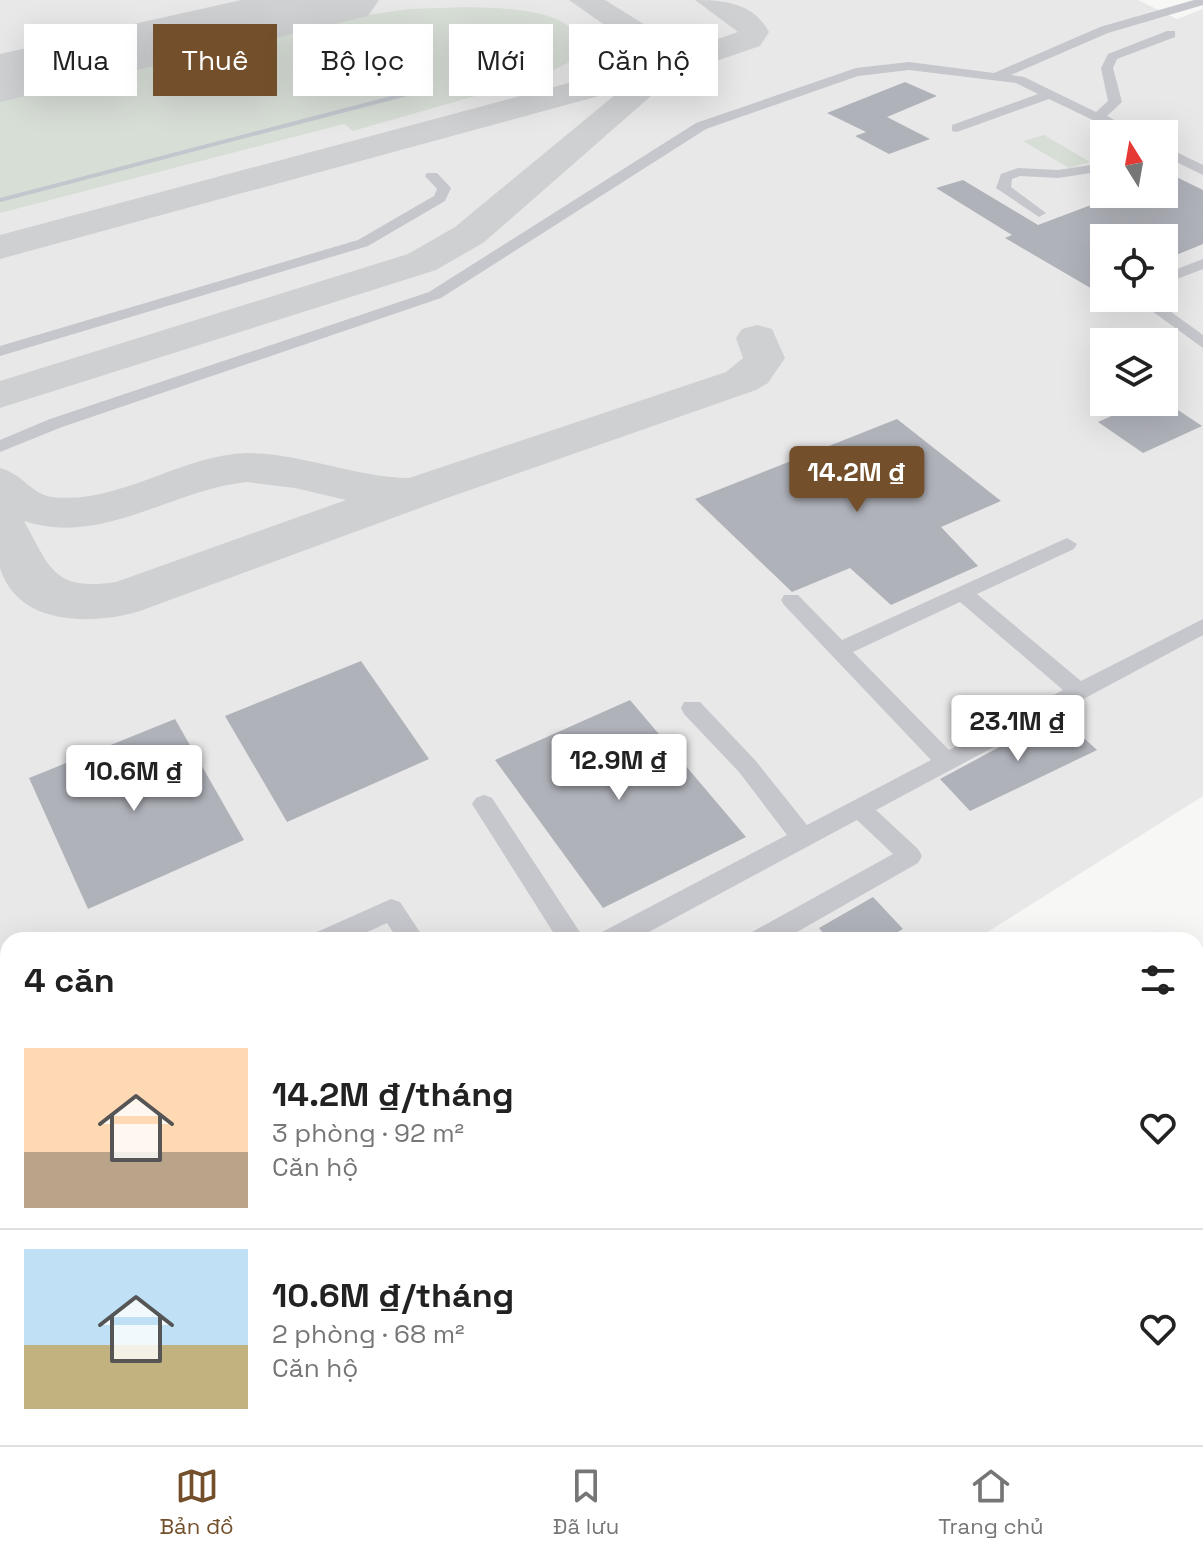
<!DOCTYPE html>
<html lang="vi">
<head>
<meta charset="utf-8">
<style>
  :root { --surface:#fff; --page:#f6f6f6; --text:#222; --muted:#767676; --line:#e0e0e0; --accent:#73502b }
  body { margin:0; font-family:"Space Grotesk",sans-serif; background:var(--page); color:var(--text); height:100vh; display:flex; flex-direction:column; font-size:30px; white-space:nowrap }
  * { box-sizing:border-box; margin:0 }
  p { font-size:26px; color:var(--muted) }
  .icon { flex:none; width:44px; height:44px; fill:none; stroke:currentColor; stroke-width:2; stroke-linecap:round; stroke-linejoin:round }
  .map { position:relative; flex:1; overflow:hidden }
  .sheet { position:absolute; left:0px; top:932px; width:1204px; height:514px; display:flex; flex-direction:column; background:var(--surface); border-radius:24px 24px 0 0; box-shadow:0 8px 32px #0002 }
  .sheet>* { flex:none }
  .hud { position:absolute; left:24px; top:24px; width:800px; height:72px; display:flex; gap:16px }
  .needle { width:52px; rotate:349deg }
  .controls { position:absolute; left:1090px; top:120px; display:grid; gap:16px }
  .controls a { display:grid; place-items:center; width:88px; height:88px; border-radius:0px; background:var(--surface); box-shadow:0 8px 32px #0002; font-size:40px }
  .price { position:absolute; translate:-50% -68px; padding:0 18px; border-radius:8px; background:#fff; color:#222; font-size:26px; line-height:52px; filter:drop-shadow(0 2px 4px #0008) }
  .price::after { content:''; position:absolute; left:50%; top:48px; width:24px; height:18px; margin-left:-12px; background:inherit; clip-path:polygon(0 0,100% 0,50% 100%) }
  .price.selected { background:var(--accent); color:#fff }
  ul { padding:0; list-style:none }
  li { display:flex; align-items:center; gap:24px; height:200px; padding:0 24px }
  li+li { border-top:2px solid var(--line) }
  li span { display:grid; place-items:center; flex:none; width:224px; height:160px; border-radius:0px; color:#555 }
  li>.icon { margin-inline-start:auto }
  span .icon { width:96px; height:96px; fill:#fffc; stroke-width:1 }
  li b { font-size:34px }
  h2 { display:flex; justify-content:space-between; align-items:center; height:96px; padding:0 24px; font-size:34px }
  .tag { padding:0 28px; border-radius:0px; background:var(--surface); box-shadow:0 8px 32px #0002; font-size:28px; line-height:72px }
  .tag.selected { background:var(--accent); color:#fff }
  .menu { display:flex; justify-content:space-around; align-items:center; height:112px; border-top:2px solid var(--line); background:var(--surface); font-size:22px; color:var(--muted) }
  .menu a { display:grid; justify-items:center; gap:4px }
  .menu .selected { color:var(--accent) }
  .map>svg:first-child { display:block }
  .built { fill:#e8e8e8; fill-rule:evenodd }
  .green { fill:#d7ded6 }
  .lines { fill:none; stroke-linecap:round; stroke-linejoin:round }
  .stream { stroke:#c2c7ce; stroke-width:4 }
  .taxiway { fill:#ced0d2; fill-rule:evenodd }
  .runway { fill:#ced0d2; fill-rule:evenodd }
  .building { fill:#b0b2ba }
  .minor { fill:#c6c7cc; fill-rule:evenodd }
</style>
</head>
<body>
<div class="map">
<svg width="1203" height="1445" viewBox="0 0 1203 1445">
  <rect width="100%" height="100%" fill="#f7f7f5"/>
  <!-- built -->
  <path class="built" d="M0 0H1138L1177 19 1203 9V796L975 940H8V1397L0 1400ZM1104 134H1164V194H1104ZM1104 238H1164V298H1104ZM1104 342H1164V402H1104Z"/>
  <!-- green -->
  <g class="green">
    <path d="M469 7C508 9 574 7 589 52L538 78 353 131 344 124 0 213V101L361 16 408 9Z"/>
    <polygon points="1044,135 1090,162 1069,168 1023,141"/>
  </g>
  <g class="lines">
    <!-- stream -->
    <polyline class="stream" points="0,200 426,89"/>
    <!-- taxiway -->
    <g class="taxiway">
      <path d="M569 0H605L658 33 665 57 738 32 695 0C724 0 754 3 769 32L760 46 675 75 483 243 436 270 0 408V381L408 254 455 227 621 90 0 259V235L610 72 633 57V45Z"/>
      <path d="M757 325 772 329 785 358 768 383 756 390 447 498 140 611C94 625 18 627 0 568 0 549 0 491 0 468 23 474 31 494 52 497 119 505 180 455 247 453 302 453 354 477 409 478L726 372 743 358 736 338 742 329ZM247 482 295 488 346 500 116 582C54 591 51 570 24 521 101 547 173 489 247 482Z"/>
    </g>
    <!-- runway -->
    <polygon class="runway" points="241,0 379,0 368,16 0,102 0,54"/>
  </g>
  <!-- building -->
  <g class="building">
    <polygon points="905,82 937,96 887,117 930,139 889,154 855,136 866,132 827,113"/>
    <polygon points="1164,171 1203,190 1203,244 1164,260 1164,238 1104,238 1104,286 1094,290 1005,238 1012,235 936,188 963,180 1038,225 1120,194 1164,194"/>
    <polygon points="1143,402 1166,402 1202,426 1143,453 1098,422"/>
    <polygon points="897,419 1001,501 941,527 978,566 891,605 850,568 792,592 695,499"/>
    <polygon points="361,661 429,759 287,822 225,716"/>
    <polygon points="630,700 746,837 603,908 495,760"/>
    <polygon points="1059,715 1097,750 970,811 940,779"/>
    <polygon points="175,719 244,840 88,909 29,778"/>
    <polygon points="873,897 903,929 884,940 829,940 819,928"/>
  </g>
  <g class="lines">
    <!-- minor -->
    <g class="minor">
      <polygon points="1194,0 1203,0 1203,5 1108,33 1011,75 1024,77 1096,112 1108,101 1101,68 1108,54 1167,31 1175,31 1175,37 1117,59 1113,68 1122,102 1107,116 1140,134 1122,134 1049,99 957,132 952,131 952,125 1038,94 1016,83 909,70 858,76 706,129 441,298 62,427 0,452 0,440 50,419 429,292 696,123 856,68 909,62 994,73 1100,27"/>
      <polygon points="1164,146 1203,165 1203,175 1164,156"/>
      <polygon points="1104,163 1104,171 1058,178 1020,176 1012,179 1011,187 1046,213 1039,217 996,188 1001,174 1018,168 1058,170"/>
      <polygon points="427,173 437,173 451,188 445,201 368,246 0,356 0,346 358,240 434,196 437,189 425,176"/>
      <polygon points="1203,259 1203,269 1164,284 1164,274"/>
      <polygon points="1134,298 1152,298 1203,335 1203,348"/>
      <path d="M1067 538 1077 544 1074 549 977 594 1081 681 1203 619V635L876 810 918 849 922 856 918 863 783 940H748L752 932 893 854 857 820 634 940H598L602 932 787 835 739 772 684 714 681 708 684 702H700L755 760 807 825 931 760 784 605 781 600 784 595H798L842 640ZM960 602 1063 690 949 750 853 652Z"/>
      <polygon points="484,795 492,798 585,940 558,940 472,804 476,798"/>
      <polygon points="391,899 400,902 425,940 398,940 387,923 350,940 313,940 317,932"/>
      <polygon points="1196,1013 1203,1016 1203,1040 1196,1037"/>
      <polygon points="1196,1148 1203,1150 1203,1181 1196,1178"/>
      <polygon points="0,1237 8,1241 8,1290 0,1287"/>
      <polygon points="8,1322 8,1354 0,1357 0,1325"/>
      <polygon points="1196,1432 1202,1445 1166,1445 1163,1438 1196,1438"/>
      <polygon points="525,1438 561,1438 564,1445 528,1445"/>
      <polygon points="734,1438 768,1438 765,1445 731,1445"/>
      <polygon points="1118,1438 1157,1438 1154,1445 1115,1445"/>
    </g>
  </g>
</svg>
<div class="controls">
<a><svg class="needle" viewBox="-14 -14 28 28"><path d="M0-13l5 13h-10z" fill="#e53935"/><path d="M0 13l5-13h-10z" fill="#767676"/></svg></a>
<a><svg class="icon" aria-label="locate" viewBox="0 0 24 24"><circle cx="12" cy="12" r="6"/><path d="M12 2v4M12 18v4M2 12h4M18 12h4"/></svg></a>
<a><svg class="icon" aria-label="layers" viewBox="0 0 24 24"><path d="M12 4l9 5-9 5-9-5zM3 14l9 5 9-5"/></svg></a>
</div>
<b class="price selected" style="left:857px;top:514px">14.2M ₫</b>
<b class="price" style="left:1018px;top:763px">23.1M ₫</b>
<b class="price" style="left:619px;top:802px">12.9M ₫</b>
<b class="price" style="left:134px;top:813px">10.6M ₫</b>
<div class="hud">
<a class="tag">Mua</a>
<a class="tag selected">Thuê</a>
<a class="tag">Bộ lọc</a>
<a class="tag">Mới</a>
<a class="tag">Căn hộ</a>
</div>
<section class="sheet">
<h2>4 căn<svg class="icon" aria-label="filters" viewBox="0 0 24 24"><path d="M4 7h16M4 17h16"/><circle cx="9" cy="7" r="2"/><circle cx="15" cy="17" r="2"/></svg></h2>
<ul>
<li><span style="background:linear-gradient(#ffd9b3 65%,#b9a48a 0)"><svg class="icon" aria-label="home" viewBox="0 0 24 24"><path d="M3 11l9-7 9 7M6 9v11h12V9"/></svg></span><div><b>14.2M ₫/tháng</b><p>3 phòng · 92 m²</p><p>Căn hộ</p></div><svg class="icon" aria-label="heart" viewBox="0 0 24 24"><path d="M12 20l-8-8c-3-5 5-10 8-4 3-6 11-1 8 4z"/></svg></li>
<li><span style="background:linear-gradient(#bfe0f5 60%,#c2b280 0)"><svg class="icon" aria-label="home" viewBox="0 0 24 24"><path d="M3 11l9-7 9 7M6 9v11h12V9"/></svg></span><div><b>10.6M ₫/tháng</b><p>2 phòng · 68 m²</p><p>Căn hộ</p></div><svg class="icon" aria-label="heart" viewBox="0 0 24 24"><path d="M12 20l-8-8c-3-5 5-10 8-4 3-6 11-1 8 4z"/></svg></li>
</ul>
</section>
</div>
<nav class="menu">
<a class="selected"><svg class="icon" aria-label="map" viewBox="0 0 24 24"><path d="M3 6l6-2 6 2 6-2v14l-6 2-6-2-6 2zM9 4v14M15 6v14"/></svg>Bản đồ</a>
<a><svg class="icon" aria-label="saved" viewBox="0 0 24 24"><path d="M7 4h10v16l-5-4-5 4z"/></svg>Đã lưu</a>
<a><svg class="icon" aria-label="home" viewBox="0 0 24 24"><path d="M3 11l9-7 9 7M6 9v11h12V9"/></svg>Trang chủ</a>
</nav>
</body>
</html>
